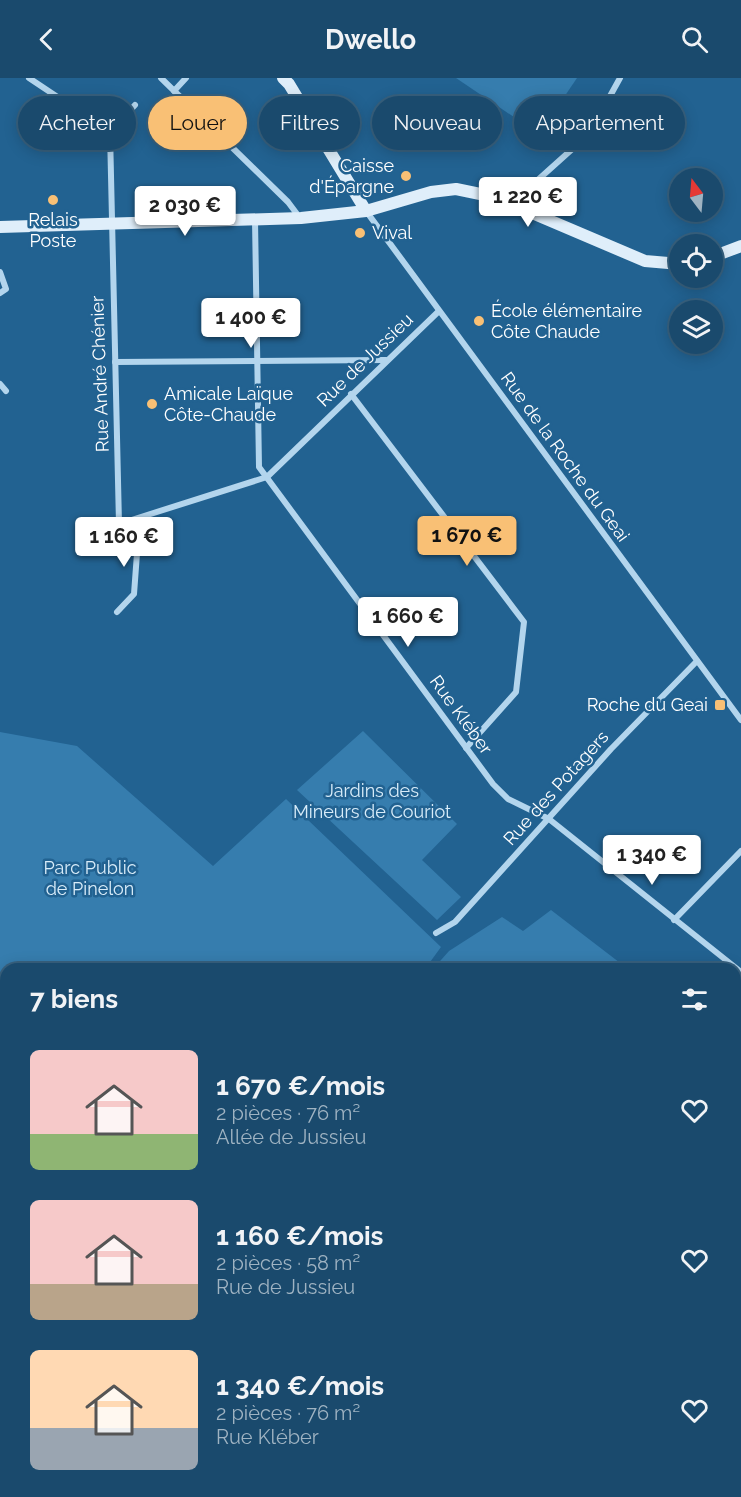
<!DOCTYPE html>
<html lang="fr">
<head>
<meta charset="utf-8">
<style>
  :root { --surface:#1a4a6d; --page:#275475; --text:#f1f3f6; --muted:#9fb3c2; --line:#386280; --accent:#f9c075 }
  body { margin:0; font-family:Raleway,sans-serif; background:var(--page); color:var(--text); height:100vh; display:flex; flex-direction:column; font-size:22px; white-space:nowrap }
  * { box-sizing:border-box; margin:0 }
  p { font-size:20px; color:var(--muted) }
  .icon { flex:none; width:33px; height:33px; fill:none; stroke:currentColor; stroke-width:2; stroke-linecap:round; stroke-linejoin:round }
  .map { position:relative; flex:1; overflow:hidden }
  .side { position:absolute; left:0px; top:885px; width:741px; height:534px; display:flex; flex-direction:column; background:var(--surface); border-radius:18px 18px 0 0; box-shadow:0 3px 15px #0003,0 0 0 2px var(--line) }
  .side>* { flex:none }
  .guide { position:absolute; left:18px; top:18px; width:705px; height:54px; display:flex; gap:12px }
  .needle { width:39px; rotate:344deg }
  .controls { position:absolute; left:669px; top:90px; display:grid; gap:12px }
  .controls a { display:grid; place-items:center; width:54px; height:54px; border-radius:50%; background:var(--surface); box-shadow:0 3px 15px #0003,0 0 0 2px var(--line); font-size:30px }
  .price { position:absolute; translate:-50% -51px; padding:0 14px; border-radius:6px; background:#fff; color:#222; font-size:20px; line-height:39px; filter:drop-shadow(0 2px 3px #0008) }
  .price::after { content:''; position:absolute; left:50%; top:36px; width:18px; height:14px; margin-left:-9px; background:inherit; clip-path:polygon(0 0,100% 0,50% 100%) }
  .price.active { background:var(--accent); color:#111 }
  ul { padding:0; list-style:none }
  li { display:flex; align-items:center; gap:18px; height:150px; padding:0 30px }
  li span { display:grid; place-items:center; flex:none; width:168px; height:120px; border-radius:9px; color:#555 }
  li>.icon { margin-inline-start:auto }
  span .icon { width:72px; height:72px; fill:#fffc; stroke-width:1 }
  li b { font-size:26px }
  h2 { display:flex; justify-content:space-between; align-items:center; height:72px; padding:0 30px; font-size:26px }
  .tag { padding:0 21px; border-radius:27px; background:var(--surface); box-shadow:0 3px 15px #0003,0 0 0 2px var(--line); font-size:21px; line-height:54px }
  .tag.active { background:var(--accent); color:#111 }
  header { display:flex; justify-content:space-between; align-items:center; height:78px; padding:0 30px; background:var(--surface); font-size:27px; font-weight:700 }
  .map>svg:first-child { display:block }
  .green { fill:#367dae }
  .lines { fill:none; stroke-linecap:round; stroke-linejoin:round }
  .stream { stroke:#a7d2ee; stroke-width:4 }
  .street { stroke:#b3d5ed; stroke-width:6 }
  .secondary { stroke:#dfeefa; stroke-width:12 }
  .poi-dot { fill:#f9c075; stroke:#226291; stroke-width:2 }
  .labels { text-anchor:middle; stroke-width:5; stroke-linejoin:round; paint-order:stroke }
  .poi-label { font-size:18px; fill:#fff; stroke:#226291; text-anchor:start }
  .street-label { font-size:18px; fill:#fff; stroke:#226291 }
  .park-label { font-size:18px; fill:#d8ecf9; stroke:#226291 }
</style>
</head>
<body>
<header><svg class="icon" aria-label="back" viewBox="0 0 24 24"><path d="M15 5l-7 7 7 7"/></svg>Dwello<svg class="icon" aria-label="search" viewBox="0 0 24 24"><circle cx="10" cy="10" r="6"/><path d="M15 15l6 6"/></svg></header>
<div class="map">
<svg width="741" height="1419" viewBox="0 0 741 1419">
  <rect width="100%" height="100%" fill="#226291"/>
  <!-- green -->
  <g class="green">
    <polygon points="456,0 577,0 539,56"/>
    <polygon points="363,653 457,746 422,782 461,819 437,842 297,712"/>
    <polygon points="0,654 77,668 213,788 286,721 441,869 425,891 6,891 6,1255 0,1259"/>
    <polygon points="551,832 628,891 433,891 449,873 502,839 523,853"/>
    <polygon points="735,979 741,984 741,1208 735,1214"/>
    <polygon points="0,1317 6,1323 6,1392 0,1398"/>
    <polygon points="117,1413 214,1413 220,1419 123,1419"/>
    <polygon points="244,1413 331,1413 333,1419 246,1419"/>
    <polygon points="514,1413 707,1413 710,1419 519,1419"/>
  </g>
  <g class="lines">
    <!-- stream -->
    <polyline class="stream" points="0,952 6,955"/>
    <!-- street -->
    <g class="street">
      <polyline points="29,0 110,54"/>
      <polyline points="161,0 288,124 300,140"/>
      <polyline points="174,13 186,0"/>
      <polyline points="110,54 119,446"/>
      <polyline points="110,54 135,27"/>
      <polyline points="511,126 589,56 620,0"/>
      <polyline points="366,133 741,642"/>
      <polyline points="255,142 259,389 493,706 508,721 549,741 741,894"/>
      <polyline points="0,194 6,211 0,215"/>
      <polyline points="115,284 386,282"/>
      <polyline points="0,306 6,313"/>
      <polyline points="351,316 524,544 516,614 466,670"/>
      <polyline points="119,446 267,399 439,233"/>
      <polyline points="117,534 134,516 138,462 119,446"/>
      <polyline points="674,842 741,773"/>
      <polyline points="436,855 455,844 611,671 697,583"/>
    </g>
    <!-- secondary -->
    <g class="secondary">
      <polyline points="283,0 289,6 366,133"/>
      <polyline points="0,149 301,140 366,133 431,114 456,111 485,117 511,126 645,183 680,186"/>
      <polyline points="712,179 741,168"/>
    </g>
  </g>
  <!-- markers -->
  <g class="poi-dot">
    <circle cx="406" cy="98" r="6"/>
    <circle cx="53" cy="122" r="6"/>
    <circle cx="360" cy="155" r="6"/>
    <circle cx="479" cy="243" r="6"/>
    <circle cx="152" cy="326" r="6"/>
    <rect x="714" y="621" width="12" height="12" rx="3"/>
  </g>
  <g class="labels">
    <!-- poi labels -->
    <g class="poi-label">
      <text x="394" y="94" text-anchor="end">Caisse<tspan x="394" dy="21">d'Épargne</tspan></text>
      <text x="53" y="148" text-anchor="middle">Relais<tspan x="53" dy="21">Poste</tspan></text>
      <text x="372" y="161">Vival</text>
      <text x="491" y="239">École élémentaire<tspan x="491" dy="21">Côte Chaude</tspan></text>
      <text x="164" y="322">Amicale Laïque<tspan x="164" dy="21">Côte-Chaude</tspan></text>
      <text x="708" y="633" text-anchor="end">Roche du Geai</text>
    </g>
    <!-- street labels -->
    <g class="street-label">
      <text transform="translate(365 282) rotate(-44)" y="6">Rue de Jussieu</text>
      <text transform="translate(100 296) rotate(-92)" y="6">Rue André Chénier</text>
      <text transform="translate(565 379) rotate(54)" y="6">Rue de la Roche du Geai</text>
      <text transform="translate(461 637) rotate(54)" y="6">Rue Kléber</text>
      <text transform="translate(556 710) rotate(-48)" y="6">Rue des Potagers</text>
    </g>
    <!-- park labels -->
    <g class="park-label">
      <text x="372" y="719">Jardins des<tspan x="372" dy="21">Mineurs de Couriot</tspan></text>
      <text x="90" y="796">Parc Public<tspan x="90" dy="21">de Pinelon</tspan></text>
    </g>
  </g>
</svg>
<div class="controls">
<a><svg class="needle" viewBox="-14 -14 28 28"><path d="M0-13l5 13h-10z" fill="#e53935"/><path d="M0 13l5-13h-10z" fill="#9fb3c2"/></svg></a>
<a><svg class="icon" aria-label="locate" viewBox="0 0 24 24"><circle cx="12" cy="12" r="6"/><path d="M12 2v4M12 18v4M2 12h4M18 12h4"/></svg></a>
<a><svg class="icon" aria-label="layers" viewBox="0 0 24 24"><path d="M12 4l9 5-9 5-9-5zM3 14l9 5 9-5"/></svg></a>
</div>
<b class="price" style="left:528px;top:150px">1 220 €</b>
<b class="price" style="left:185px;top:159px">2 030 €</b>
<b class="price" style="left:251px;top:271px">1 400 €</b>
<b class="price active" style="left:467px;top:489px">1 670 €</b>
<b class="price" style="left:124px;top:490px">1 160 €</b>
<b class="price" style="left:408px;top:570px">1 660 €</b>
<b class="price" style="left:652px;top:808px">1 340 €</b>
<div class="guide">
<a class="tag">Acheter</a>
<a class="tag active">Louer</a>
<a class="tag">Filtres</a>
<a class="tag">Nouveau</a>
<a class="tag">Appartement</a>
</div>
<section class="side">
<h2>7 biens<svg class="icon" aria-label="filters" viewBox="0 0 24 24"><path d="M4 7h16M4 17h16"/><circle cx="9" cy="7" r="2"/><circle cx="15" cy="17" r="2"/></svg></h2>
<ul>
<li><span style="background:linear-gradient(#f6c9c9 70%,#8fb573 0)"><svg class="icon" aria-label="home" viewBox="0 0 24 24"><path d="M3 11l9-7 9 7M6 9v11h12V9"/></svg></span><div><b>1 670 €/mois</b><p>2 pièces · 76 m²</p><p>Allée de Jussieu</p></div><svg class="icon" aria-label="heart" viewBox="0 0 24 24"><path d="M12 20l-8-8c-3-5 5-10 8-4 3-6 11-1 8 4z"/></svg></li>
<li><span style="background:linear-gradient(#f6c9c9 70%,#b9a48a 0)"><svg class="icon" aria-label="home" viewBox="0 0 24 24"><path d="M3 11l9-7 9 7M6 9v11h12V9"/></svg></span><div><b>1 160 €/mois</b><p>2 pièces · 58 m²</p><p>Rue de Jussieu</p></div><svg class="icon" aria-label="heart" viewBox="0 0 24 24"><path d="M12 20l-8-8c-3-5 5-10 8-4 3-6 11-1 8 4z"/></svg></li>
<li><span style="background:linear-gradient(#ffd9b3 65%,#9aa5b1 0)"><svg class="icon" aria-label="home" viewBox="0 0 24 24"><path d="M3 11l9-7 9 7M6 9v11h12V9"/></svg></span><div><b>1 340 €/mois</b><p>2 pièces · 76 m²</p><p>Rue Kléber</p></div><svg class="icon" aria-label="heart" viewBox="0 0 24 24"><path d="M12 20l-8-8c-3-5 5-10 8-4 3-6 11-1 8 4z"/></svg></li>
</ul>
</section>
</div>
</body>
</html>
